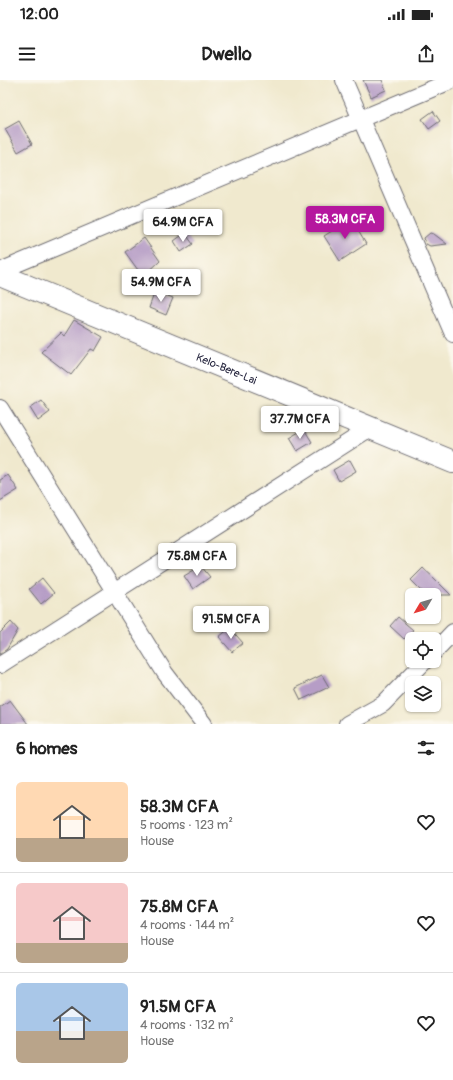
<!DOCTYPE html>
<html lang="en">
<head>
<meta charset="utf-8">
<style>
  :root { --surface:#fff; --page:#f2f2f2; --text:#222; --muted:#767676; --line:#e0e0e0; --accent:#b5179e }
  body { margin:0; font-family:Pangolin,sans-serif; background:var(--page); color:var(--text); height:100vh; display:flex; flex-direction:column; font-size:15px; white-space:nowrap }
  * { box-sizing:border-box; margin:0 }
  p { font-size:13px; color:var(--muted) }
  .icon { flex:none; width:22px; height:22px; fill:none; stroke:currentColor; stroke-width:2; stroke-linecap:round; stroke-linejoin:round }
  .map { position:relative; height:644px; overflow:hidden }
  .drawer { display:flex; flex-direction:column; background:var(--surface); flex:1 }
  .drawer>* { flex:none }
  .needle { width:26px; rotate:232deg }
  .buttons { position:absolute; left:405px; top:508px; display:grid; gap:8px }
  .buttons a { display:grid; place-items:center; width:36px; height:36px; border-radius:6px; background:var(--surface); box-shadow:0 1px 3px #0004; font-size:20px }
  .price { position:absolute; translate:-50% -34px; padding:0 9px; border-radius:4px; background:#fff; color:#222; font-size:13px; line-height:26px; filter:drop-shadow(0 1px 2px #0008) }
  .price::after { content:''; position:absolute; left:50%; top:24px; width:12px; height:9px; margin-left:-6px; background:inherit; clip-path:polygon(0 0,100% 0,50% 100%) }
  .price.selected { background:var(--accent); color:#fff }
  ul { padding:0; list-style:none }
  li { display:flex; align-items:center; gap:12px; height:100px; padding:0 16px }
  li+li { border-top:1px solid var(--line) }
  li span { display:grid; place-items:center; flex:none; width:112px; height:80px; border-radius:6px; color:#555 }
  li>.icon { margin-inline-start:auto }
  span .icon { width:48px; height:48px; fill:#fffc; stroke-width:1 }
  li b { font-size:17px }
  h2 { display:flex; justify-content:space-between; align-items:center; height:48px; padding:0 16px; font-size:17px }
  .status { display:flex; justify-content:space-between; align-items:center; height:28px; padding:0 20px; background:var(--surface); direction:ltr }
  .status svg { height:11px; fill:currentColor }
  header { display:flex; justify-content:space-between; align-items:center; height:52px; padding:0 16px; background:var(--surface); font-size:18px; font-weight:800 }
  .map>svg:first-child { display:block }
  .building { fill:#b69dc6 }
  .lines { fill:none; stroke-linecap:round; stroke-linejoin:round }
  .minor-casing { stroke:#6a686e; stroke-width:18 }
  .secondary-casing { stroke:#6a686e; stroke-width:24 }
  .minor { stroke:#fff; stroke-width:16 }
  .secondary { stroke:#fff; stroke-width:22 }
  .labels { text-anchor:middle; stroke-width:3; stroke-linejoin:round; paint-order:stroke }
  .street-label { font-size:11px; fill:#22223b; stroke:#fbf7ec }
</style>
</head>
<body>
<div class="status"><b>12:00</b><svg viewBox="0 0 49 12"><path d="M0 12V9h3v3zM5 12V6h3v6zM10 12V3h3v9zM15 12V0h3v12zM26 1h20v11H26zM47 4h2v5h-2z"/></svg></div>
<header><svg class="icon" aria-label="menu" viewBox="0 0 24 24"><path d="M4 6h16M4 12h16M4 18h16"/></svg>Dwello<svg class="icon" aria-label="share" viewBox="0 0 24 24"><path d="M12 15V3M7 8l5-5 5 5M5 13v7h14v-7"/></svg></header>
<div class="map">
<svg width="453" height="644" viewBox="0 0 453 644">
  <rect width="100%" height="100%" fill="#fbf7ec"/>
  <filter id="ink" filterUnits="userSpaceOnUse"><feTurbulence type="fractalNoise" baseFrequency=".025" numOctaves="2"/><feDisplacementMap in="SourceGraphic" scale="8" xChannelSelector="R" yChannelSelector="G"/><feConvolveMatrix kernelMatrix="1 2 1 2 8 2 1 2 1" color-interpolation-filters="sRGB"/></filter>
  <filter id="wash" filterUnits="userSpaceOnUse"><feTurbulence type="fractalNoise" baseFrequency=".012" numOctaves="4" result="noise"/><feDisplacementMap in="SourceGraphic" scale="16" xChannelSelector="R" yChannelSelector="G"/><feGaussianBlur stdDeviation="0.9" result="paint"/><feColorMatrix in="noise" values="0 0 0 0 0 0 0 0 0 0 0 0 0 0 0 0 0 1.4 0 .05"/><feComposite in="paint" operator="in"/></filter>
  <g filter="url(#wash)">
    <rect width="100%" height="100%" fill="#f0e9ce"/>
    <g id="blocks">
      <!-- building -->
      <g class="building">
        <polygon points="363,0 382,0 386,10 371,17"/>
        <polygon points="433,31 440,41 429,49 422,39"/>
        <polygon points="19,41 32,64 18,72 5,49"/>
        <polygon points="351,139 366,164 340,181 324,156"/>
        <polygon points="185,153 193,164 181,172 174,161"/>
        <polygon points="430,153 434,154 447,164 430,166 426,164 424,158"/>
        <polygon points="144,158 160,181 143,197 125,172"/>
        <polygon points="155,211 173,218 166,235 149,228"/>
        <polygon points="74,240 103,257 95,271 91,269 71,295 41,272 61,253 64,256"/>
        <polygon points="41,320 50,332 38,341 30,328"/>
        <polygon points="304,349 312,362 297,371 289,358"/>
        <polygon points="350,380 356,391 339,401 333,390"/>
        <polygon points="8,395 18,410 0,421 0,400"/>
        <polygon points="201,486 210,497 193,509 184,496"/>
        <polygon points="423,488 434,498 451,515 426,515 411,500"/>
        <polygon points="42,498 54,513 41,524 29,509"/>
        <polygon points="398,537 413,550 404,559 390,546"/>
        <polygon points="11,542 18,550 7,569 0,574 0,553"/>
        <polygon points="230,548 243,563 232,572 219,557"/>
        <polygon points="322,595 329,607 301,620 295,608"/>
        <polygon points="10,620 28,644 0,644 0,627"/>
      </g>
    </g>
  </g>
  <g filter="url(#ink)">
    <use href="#blocks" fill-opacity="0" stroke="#6a686e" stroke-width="1"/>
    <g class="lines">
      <defs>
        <g id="minor">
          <polyline points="344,0 453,254"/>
          <polyline points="0,191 453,0"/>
          <polyline points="0,328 165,593 204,644"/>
          <polyline points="434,572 453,552"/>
          <polyline points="0,585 372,347"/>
          <polyline points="347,644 383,624 425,581"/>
        </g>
        <g id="secondary">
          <path id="s1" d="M0 195 453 382"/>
        </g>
      </defs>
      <!-- minor casing -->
      <use href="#minor" class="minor-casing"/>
      <!-- secondary casing -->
      <use href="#secondary" class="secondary-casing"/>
      <!-- minor -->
      <use href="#minor" class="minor"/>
      <!-- secondary -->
      <use href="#secondary" class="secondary"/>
    </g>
  </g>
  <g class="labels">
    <!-- street labels -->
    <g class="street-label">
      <text dy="4" stroke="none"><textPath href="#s1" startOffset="245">Kelo-Bere-Lai</textPath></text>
    </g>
  </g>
</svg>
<div class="buttons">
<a><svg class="needle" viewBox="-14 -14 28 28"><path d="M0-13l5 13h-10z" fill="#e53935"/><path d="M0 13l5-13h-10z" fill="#767676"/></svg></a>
<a><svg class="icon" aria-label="locate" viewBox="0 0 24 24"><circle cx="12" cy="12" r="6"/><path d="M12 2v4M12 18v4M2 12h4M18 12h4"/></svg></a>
<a><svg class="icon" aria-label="layers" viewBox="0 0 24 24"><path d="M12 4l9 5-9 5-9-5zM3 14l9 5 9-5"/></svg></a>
</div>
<b class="price selected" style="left:345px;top:160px">58.3M CFA</b>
<b class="price" style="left:183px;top:163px">64.9M CFA</b>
<b class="price" style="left:161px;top:223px">54.9M CFA</b>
<b class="price" style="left:300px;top:360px">37.7M CFA</b>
<b class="price" style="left:197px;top:497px">75.8M CFA</b>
<b class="price" style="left:231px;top:560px">91.5M CFA</b>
</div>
<section class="drawer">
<h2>6 homes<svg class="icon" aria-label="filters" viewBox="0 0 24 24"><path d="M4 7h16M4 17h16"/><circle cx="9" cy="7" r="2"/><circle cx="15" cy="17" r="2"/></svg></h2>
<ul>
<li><span style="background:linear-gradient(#ffd9b3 70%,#b9a48a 0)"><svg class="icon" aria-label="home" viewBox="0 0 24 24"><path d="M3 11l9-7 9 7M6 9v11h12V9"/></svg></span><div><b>58.3M CFA</b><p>5 rooms · 123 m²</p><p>House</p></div><svg class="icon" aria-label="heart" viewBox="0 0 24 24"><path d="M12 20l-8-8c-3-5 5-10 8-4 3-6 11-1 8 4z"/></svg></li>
<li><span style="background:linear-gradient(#f6c9c9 75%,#b9a48a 0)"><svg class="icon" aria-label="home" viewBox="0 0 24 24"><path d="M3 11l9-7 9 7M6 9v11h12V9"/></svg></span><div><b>75.8M CFA</b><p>4 rooms · 144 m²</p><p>House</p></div><svg class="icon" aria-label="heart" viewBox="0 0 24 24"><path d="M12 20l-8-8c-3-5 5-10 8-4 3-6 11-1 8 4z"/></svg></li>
<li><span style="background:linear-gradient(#a9c7e8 60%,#b9a48a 0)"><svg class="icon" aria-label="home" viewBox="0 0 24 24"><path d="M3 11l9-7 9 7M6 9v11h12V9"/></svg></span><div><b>91.5M CFA</b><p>4 rooms · 132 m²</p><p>House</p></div><svg class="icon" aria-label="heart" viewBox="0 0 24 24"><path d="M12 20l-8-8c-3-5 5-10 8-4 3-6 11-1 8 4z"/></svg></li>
</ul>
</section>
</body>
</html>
